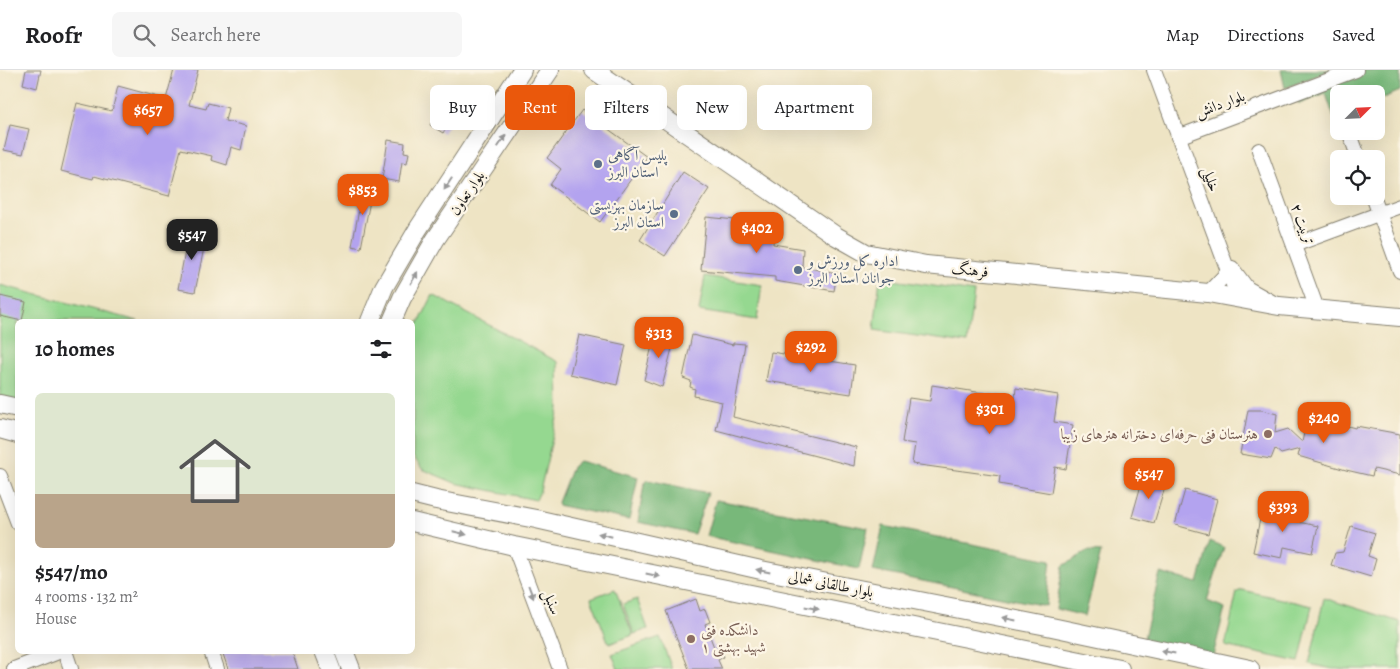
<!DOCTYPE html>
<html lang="en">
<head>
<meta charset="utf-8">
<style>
  :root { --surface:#fff; --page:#f6f6f6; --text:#202124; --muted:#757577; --line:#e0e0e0; --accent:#ea580c }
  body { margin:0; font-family:Alegreya,Amiri,serif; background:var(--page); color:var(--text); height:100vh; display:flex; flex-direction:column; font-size:19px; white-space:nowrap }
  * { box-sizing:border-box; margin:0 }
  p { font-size:16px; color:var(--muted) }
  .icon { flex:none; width:28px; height:28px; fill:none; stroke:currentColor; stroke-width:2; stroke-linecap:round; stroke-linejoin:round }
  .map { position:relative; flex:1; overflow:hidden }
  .details { position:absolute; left:15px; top:249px; width:400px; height:335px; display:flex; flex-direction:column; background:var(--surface); border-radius:8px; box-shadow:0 5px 20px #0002 }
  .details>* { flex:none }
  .banner { position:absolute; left:430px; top:15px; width:475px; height:45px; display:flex; gap:10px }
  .needle { width:32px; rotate:66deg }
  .buttons { position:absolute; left:1330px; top:15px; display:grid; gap:10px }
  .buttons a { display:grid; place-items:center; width:55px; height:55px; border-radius:8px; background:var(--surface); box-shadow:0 5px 20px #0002; font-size:25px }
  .price { position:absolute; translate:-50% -42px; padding:0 11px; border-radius:10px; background:var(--accent); color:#fff; font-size:16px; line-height:32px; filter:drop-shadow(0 1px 2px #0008) }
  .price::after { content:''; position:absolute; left:50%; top:30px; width:15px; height:11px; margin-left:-8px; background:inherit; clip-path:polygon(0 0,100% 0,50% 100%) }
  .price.on { background:#222; color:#fff }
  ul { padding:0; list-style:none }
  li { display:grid; align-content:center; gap:10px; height:265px; padding:0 20px }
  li+li { border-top:1px solid var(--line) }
  li span { display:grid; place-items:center; height:155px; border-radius:8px; color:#555 }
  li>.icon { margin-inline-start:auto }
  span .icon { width:90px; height:90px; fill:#fffc; stroke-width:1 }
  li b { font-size:21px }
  h2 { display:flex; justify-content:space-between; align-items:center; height:60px; padding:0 20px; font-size:21px }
  .chip { padding:0 18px; border-radius:8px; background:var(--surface); box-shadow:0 5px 20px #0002; font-size:18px; line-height:45px }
  .chip.on { background:var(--accent); color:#fff }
  header { display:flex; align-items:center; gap:30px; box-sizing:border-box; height:70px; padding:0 25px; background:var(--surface); border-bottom:1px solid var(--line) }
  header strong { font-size:24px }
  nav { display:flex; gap:28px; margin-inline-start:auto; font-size:18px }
  .search { width:350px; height:45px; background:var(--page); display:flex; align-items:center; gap:12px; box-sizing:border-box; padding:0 18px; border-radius:8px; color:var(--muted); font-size:19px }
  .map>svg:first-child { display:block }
  .green { fill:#95d890; stroke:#587a56 }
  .forest { fill:#78b87a; stroke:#4a6a4b }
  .building { fill:#b3a3ef }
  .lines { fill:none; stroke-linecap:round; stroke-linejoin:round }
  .minor-casing { stroke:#858070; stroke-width:16 }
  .major-casing { stroke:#858070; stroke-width:20 }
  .minor { stroke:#fff; stroke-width:14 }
  .major { stroke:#fff; stroke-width:18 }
  .oneway { fill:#999 }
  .service-dot { fill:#5c6f8a; stroke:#fcf5e5; stroke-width:2 }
  .education-dot { fill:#8d6e63; stroke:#fcf5e5; stroke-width:2 }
  .labels { text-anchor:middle; stroke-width:4.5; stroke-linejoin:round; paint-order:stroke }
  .street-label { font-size:15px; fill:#1c1c1c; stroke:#fcf5e5 }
  .service-label { font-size:15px; fill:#4e5e75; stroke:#fcf5e5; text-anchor:start }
  .education-label { font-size:15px; fill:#785e54; stroke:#fcf5e5; text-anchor:end }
</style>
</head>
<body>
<header>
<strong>Roofr</strong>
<div class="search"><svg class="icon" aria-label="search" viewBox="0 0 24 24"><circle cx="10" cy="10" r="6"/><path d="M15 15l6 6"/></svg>Search here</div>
<nav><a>Map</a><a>Directions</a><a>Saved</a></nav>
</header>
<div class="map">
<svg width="1400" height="599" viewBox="0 0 1400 599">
  <rect width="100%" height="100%" fill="#fcf5e5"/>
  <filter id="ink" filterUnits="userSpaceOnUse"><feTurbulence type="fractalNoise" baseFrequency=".02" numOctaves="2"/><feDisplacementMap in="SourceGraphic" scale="10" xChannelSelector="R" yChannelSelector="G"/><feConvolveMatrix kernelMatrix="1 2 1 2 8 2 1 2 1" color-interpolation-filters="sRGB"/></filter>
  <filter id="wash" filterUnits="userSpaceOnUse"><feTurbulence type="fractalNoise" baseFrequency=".0096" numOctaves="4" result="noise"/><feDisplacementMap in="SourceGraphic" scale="20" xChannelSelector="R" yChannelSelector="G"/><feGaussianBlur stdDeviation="1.12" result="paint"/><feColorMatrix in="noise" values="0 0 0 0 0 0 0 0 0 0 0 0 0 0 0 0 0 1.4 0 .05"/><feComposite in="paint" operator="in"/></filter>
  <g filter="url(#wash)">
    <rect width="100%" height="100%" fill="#eee4c4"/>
    <!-- green -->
    <g class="green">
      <polygon points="705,206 762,215 757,250 699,241"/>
      <polygon points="880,208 974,222 967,273 874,260"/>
      <polygon points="0,215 138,251 18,251 17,333 0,329"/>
      <polygon points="433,225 558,292 559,339 540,421 536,430 455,413 422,399 413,386 413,265"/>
      <polygon points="615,519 633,565 609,574 591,528"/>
      <polygon points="1242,520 1312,536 1299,592 1225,576 1237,522"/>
      <polygon points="1324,528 1400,552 1400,599 1333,599 1309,594"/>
      <polygon points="637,529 648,559 634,564 623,534"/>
      <polygon points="660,567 672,599 618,599 612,584"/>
    </g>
    <!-- forest -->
    <g class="forest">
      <polygon points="1281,0 1331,0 1285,18"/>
      <polygon points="1364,0 1400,0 1400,21 1376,31 1376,24 1339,24 1339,46 1334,48 1326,24 1299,34 1297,25"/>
      <polygon points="579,391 638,407 629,450 557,435 572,397"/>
      <polygon points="648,410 708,423 694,464 638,452 644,414"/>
      <polygon points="716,430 868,458 859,499 706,466"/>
      <polygon points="883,456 1051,490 1046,536 873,501"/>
      <polygon points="1210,471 1224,477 1207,531 1225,538 1213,586 1143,572 1160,503 1198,513"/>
      <polygon points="1088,481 1101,482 1085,546 1056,539 1063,496"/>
    </g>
    <g id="blocks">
      <!-- building -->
      <g class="building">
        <polygon points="26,0 41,0 37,18 23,14"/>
        <polygon points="174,0 198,0 189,35 206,39 208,33 228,38 225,51 246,56 241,80 231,77 227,95 211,90 212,86 181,79 169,126 94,106 93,109 61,101 77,33 112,41 118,16 166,29"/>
        <polygon points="582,40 647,87 600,152 550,115 561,99 547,88"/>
        <polygon points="444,44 452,48 443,63 430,55 435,46 440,49"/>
        <polygon points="10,55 29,59 23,84 4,80"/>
        <polygon points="388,70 405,73 404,82 409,83 407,93 402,92 399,112 382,109"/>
        <polygon points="683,102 709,119 665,186 640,170"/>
        <polygon points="364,113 373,115 361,178 352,176"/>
        <polygon points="706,147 775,154 773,174 803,179 802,197 837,203 834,221 775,211 775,207 701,200"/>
        <polygon points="189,160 207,163 195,222 178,219"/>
        <polygon points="0,226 26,232 22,251 0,246"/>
        <polygon points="655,263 675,267 662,317 644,310"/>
        <polygon points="579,265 626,275 617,315 570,304"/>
        <polygon points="692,265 733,275 733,273 745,274 733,347 856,377 854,396 716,360 722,332 694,326 695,319 690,317 691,311 683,308"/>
        <polygon points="771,282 855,295 851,324 766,311"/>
        <polygon points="932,315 1015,328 1016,318 1058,325 1054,352 1073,355 1066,399 1055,397 1051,423 999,414 1000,406 912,394 915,374 902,372 909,328 930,331"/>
        <polygon points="1248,340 1262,340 1277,344 1275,363 1288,359 1302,372 1308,345 1355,358 1356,356 1400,364 1400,405 1374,399 1372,406 1346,400 1298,386 1300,379 1281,384 1275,379 1271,389 1240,384"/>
        <polygon points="1143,408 1166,414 1154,453 1132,447"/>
        <polygon points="1185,420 1217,429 1208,464 1175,455"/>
        <polygon points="1263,435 1294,442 1293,451 1318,456 1312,483 1284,477 1282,488 1253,482"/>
        <polygon points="1351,456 1375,463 1368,486 1376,489 1371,507 1331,495 1335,483 1343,482"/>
        <polygon points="696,529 700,541 705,539 710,552 705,554 714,577 719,575 724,587 718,590 722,599 689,599 666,541"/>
        <polygon points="222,581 292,581 298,599 228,599"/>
      </g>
    </g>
  </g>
  <g filter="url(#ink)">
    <use href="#blocks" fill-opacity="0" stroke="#858070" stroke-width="1"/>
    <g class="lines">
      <defs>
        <g id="minor">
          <polyline points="1154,0 1238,228"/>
          <polyline points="1350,64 1359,89"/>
          <polyline points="1178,67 1356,0"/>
          <polyline points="1259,80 1317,239"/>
          <polyline points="1373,126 1400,201"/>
          <polyline points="1294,175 1400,136"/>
          <polyline points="1232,198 1247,218 1272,232"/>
          <polyline points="1208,223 1228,202"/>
          <polyline points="0,406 18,453"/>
          <polyline points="514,476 560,599"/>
          <polyline points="65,581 71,599"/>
          <polyline points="211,581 217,599"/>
          <polyline points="14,599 61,581"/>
        </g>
        <g id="major">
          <polyline points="594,0 836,166 866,183 926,195 1208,223 1279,236 1400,247"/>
          <polyline points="370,251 384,217 418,159 522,0"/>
          <polyline points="392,251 402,228 435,170 550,0"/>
          <polyline points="0,334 18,338"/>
          <polyline points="0,359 18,364"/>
          <polyline points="412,424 436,430 536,449 761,500 1047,556 1250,599"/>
          <polyline points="412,452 514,476 1120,599"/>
          <polyline points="324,581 331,599"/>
          <polyline points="344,581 351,599"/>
        </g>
      </defs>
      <!-- minor casing -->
      <use href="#minor" class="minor-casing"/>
      <!-- major casing -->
      <use href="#major" class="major-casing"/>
      <!-- minor -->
      <use href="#minor" class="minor"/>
      <!-- major -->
      <use href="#major" class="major"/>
    </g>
    <!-- one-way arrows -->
    <defs><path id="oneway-solid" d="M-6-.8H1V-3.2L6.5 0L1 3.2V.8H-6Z" transform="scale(1.25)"/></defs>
    <g class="oneway">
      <use href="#oneway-solid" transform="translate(502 71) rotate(-56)"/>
      <use href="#oneway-solid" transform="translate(448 114) rotate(123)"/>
      <use href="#oneway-solid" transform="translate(414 208) rotate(-60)"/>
      <use href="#oneway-solid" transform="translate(460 463) rotate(14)"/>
      <use href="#oneway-solid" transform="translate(605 465) rotate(-167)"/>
      <use href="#oneway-solid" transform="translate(763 501) rotate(-168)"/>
      <use href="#oneway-solid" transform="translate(653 505) rotate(12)"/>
      <use href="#oneway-solid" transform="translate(531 522) rotate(69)"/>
      <use href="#oneway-solid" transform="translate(812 538) rotate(11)"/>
      <use href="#oneway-solid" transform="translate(1009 549) rotate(-169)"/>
      <use href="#oneway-solid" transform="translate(1168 582) rotate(-169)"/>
    </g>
  </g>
  <!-- markers -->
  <g class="service-dot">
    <circle cx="598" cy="94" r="5"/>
    <circle cx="674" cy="144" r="5"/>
    <circle cx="798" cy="200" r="5"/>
  </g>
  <g class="education-dot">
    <circle cx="1268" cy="364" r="5"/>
    <circle cx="691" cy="569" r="5"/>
  </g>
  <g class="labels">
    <!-- street labels -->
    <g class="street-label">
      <text transform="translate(1220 34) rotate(-20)" y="5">بلوار دانش</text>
      <text transform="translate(1211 109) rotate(70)" y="5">خلیلی</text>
      <text transform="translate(467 123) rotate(-56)" y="5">بلوار تعاون</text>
      <text transform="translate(1303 154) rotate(70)" y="5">تربیت ۲</text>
      <text transform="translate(970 200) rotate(6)" y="5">فرهنگ</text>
      <text transform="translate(831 514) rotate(11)" y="5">بلوار طالقانی شمالی</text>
      <text transform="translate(552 532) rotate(69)" y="5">سنبل</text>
    </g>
    <!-- service labels -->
    <g class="service-label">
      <text x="608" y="90">پلیس آگاهی<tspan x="608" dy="17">استان البرز</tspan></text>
      <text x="664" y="140" text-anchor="end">سازمان بهزیستی<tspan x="664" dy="17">استان البرز</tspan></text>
      <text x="808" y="196">اداره کل ورزش و<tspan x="808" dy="17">جوانان استان البرز</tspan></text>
    </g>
    <!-- education labels -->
    <g class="education-label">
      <text x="1258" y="369">هنرستان فنی حرفه‌ای دخترانه هنرهای زیبا</text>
      <text x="701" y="565" text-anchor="start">دانشکده فنی<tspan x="701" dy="17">شهید بهشتی ۱</tspan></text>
    </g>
  </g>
</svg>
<div class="buttons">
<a><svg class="needle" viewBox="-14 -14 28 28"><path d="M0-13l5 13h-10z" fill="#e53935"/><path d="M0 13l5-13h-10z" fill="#757577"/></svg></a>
<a><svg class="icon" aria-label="locate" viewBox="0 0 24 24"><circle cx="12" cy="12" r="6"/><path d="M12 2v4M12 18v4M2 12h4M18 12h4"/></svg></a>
</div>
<b class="price" style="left:148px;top:66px">$657</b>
<b class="price" style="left:363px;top:146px">$853</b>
<b class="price" style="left:757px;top:184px">$402</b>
<b class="price on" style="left:192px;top:191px">$547</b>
<b class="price" style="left:659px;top:289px">$313</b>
<b class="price" style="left:811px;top:303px">$292</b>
<b class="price" style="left:990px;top:365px">$301</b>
<b class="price" style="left:1324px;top:374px">$240</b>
<b class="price" style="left:1149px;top:430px">$547</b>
<b class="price" style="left:1283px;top:463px">$393</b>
<div class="banner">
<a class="chip">Buy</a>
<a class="chip on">Rent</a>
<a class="chip">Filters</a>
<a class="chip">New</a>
<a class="chip">Apartment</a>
</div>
<section class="details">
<h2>10 homes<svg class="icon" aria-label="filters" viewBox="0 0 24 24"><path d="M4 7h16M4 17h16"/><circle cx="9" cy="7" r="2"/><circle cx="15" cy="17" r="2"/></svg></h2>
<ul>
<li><span style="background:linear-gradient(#dfe7d0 65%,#b9a48a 0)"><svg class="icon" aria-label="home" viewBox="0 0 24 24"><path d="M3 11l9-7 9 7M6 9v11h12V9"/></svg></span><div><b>$547/mo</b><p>4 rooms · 132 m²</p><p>House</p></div></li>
</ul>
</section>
</div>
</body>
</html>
